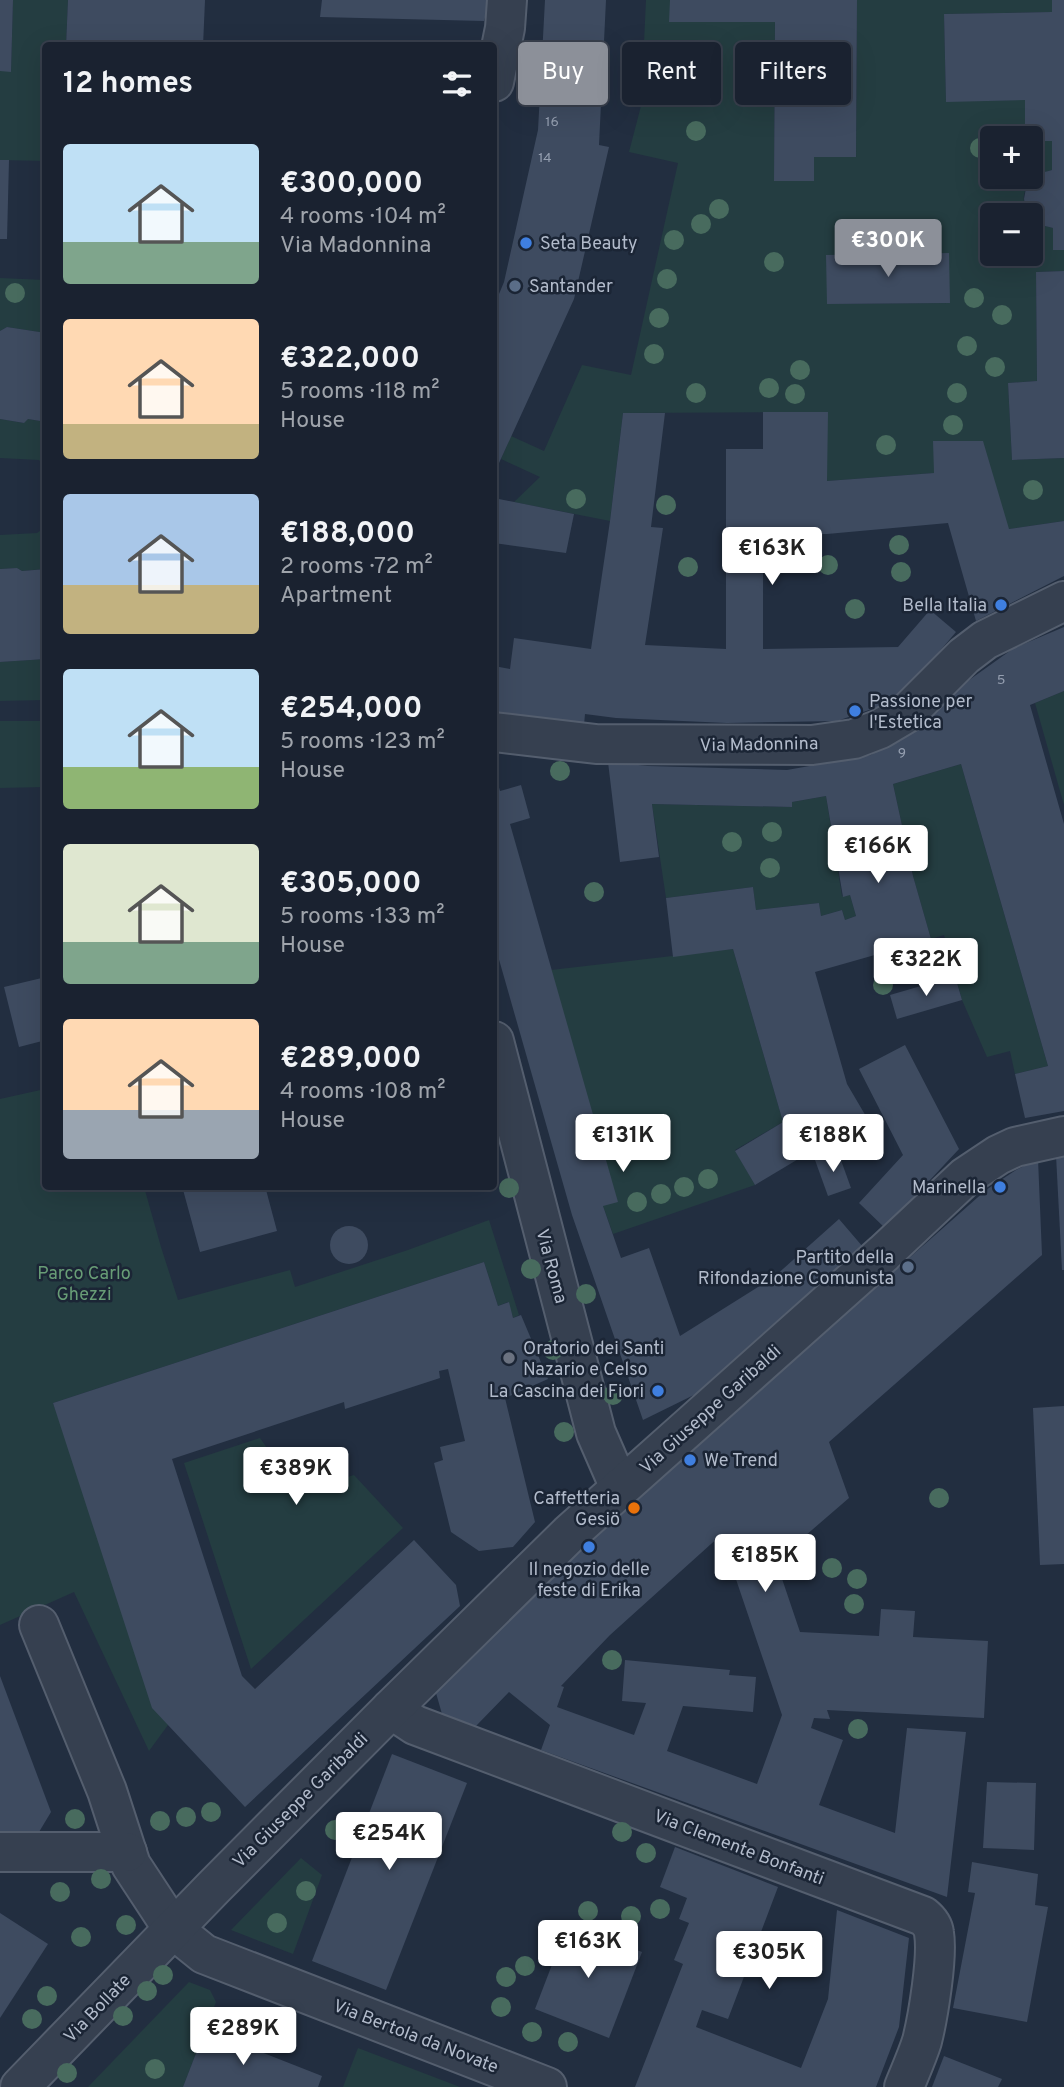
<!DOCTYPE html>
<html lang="en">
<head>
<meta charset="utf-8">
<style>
  :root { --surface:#1a2230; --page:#232a38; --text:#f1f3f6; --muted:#9fa4ab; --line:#383f4c; --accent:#8c9099 }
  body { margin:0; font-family:Overpass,sans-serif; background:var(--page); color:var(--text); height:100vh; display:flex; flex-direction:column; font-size:26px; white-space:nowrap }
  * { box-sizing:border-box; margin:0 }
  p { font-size:23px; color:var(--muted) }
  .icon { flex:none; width:38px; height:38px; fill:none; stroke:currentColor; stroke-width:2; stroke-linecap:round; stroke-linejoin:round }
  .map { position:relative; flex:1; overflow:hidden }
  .panel { position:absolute; left:42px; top:42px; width:455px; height:1148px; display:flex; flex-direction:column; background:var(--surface); border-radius:7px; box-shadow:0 7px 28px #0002,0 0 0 2px var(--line) }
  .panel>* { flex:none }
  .banner { position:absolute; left:518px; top:42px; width:441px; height:63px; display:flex; gap:14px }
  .controls { position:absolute; left:980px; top:126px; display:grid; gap:14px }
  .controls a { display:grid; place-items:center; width:63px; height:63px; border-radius:7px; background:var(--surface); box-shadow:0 7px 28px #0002,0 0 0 2px var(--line); font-size:35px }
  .price { position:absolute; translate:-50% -60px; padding:0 16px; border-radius:7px; background:#fff; color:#222; font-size:23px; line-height:46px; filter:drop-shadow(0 2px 4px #0008) }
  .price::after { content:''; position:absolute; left:50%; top:42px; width:21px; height:16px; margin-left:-10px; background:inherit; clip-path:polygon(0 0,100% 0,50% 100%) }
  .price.on { background:var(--accent); color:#fff }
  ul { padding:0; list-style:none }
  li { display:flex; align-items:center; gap:21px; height:175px; padding:0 21px }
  li span { display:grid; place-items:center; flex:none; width:196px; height:140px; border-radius:7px; color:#555 }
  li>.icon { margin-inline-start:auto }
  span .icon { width:84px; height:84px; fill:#fffc; stroke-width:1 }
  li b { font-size:30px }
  h2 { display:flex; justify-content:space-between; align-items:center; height:84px; padding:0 21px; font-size:30px }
  .tag { padding:0 24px; border-radius:7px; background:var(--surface); box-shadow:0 7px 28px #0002,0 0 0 2px var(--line); font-size:24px; line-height:63px }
  .tag.on { background:var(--accent); color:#fff }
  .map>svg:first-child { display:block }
  .green { fill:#243d41; fill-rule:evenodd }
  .building { fill:#3e4b60; fill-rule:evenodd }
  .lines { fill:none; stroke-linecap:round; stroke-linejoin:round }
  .minor-casing { stroke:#545e6e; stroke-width:42 }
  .minor { stroke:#364050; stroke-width:38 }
  .tree { fill:#486b5e }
  .shop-dot { fill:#3f7fe0; stroke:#1b2535; stroke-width:2.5 }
  .service-dot { fill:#5c6f8a; stroke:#1b2535; stroke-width:2.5 }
  .worship-dot { fill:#6b7280; stroke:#1b2535; stroke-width:2.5 }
  .food-dot { fill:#e8710a; stroke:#1b2535; stroke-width:2.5 }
  .labels { text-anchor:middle; stroke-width:5; stroke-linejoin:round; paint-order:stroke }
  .number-label { font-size:14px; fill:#959fb0 }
  .poi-label { font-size:18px; fill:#b2bbcb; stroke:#1b2535; text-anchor:start }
  .street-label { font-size:18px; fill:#b2bbcb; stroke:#1b2535 }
  .park-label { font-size:18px; fill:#689d76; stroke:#1b2535 }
</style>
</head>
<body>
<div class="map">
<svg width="1064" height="2087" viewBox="0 0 1064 2087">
  <rect width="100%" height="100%" fill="#222e40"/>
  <!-- green -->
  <g class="green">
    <polygon points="13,0 68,0 66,45 46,46 45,161 0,160 0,71 11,71"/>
    <path d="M646 0H670V22H775L774 180 814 157H856L857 0H1052V12L944 14 946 101 1025 100V138H992V177H1031V141H1052V170C1031 175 1015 194 1029 215H992V254H1031V218L1041 225 1053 228V250H1064V271L1036 272 1037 381 1008 383 1012 460 1064 458V521L1009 529 934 441V473L827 481V412L623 413 610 521 514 502 540 477 501 459 511 436 544 451 582 365 631 375 678 163 629 152 641 106ZM827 255 950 303 827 304Z"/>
    <polygon points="0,278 45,280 45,333 7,327 0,331"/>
    <polygon points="0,419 23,423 28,419 45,422 45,466 39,460 0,458"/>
    <polygon points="45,479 45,569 22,571 17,568 0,569 0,535 37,533 43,529"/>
    <polygon points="45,659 45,700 0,701 0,662"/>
    <polygon points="1064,691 1064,805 1035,703"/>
    <polygon points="0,721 45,721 45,787 0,788"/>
    <polygon points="961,764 1048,1066 1015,1074 1010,1051 987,1057 962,1000 944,935 931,939 913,876 893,784"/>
    <polygon points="826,796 842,896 850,895 856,916 845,920 842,910 821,916 819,903 756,910 753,887 666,898 652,804 791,807 792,802"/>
    <polygon points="733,949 783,1122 735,1150 755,1185 613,1234 603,1206 551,970"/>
    <polygon points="45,1089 46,1186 144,1187 161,1247 178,1300 290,1270 295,1287 408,1250 489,1220 519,1315 513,1318 508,1302 498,1306 484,1262 53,1403 168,1725 149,1751 74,1592 0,1625 0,1099"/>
    <polygon points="260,1438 298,1492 354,1475 403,1528 251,1669 184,1463"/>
    <polygon points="301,1858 322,1875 293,1954 231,1930"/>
    <polygon points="189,1982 210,1990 216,2002 183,2087 88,2087"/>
    <polygon points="358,2048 460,2087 343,2087"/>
  </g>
  <!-- building -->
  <g class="building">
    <polygon points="0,0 13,0 11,72 0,71"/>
    <polygon points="68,0 205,0 203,46 66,46"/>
    <polygon points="322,0 487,0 488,6 484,21 320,17"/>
    <polygon points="545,0 606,0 599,145 609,147 574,299 494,474 494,306 504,282 538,130"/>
    <polygon points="670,0 857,0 856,157 814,157 814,181 774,181 775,22 669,22"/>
    <polygon points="1052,0 1064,0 1064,250 1053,250 1053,228 1041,225 1032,220 1026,211 1024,199 1026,188 1032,179 1041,173 1052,170 1052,141 1031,141 1031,138 1025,138 1025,100 946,102 944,14 1052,12"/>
    <polygon points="0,160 9,160 7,239 0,239"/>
    <polygon points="949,253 950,303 827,304 826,255"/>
    <polygon points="1064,271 1064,458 1012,460 1008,383 1037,381 1036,272"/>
    <polygon points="7,327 46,333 46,422 28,419 24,423 0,419 0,331"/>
    <polygon points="763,412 828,412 827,481 934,473 933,441 983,441 1009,529 1064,521 1064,576 976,621 948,523 827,534 763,534 763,649 898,647 930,610 956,632 898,700 837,721 727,723 616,718 585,714 584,725 494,712 494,666 510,669 514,638 591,649 610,521 623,413 665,413 651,527 663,528 645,645 726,649 726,449 763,449"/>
    <polygon points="494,498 574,514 566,553 494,543"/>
    <polygon points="17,568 22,571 46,569 46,659 0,662 0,569"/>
    <polygon points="1064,627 1064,691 1030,705 1064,824 1064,1111 1025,1118 1015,1074 1048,1066 961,764 893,784 913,876 931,939 815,972 847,1084 867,1118 755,1185 735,1151 783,1122 733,949 673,957 666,898 753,887 756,910 819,903 821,916 842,910 845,920 856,916 850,895 843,897 826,796 792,802 792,807 652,804 659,857 620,862 608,762 648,766 787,770 871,755 915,726 951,693 1014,648"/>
    <polygon points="494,770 500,791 521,785 530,818 510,824 618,1202 603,1206 621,1258 649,1248 680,1336 774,1277 839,1219 863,1247 702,1391 643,1420 572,1215 494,942"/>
    <polygon points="955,976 962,1000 897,1019 890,995"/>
    <polygon points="46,977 46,1040 19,1047 4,987"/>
    <polygon points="905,1045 959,1149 885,1228 859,1203 903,1155 859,1069"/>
    <polygon points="838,1152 851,1188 828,1196 815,1160"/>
    <polygon points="1064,1154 1064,1270 1062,1270 1056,1155"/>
    <path d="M1038 1159 1042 1255 829 1442 849 1498 776 1561 800 1632 879 1636 881 1609 915 1611 913 1637 988 1641 984 1718 827 1710 830 1719 814 1718 811 1728 843 1740 819 1805 895 1833 907 1728 966 1732 947 1897 541 1750 550 1725 509 1692 476 1726 442 1714 436 1693 550 1576 986 1190 1016 1170ZM721 1535 782 1715 757 1784 667 1751 683 1706 753 1712 756 1677 729 1675 730 1670 625 1660 622 1701 646 1703 634 1735 557 1707 564 1687 561 1686 610 1635Z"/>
    <polygon points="182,1186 265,1186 277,1231 200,1252"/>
    <circle cx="349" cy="1245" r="19"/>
    <polygon points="484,1262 498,1306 509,1302 513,1318 521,1315 548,1379 505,1398 535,1522 513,1547 479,1551 451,1532 434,1463 443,1460 440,1447 465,1441 448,1369 439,1371 440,1378 345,1409 344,1402 172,1459 242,1676 255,1689 414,1540 456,1585 460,1606 245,1807 152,1708 53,1403"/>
    <polygon points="1064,1406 1064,1564 1040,1565 1033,1408"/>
    <polygon points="0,1676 51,1812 39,1832 0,1832"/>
    <polygon points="392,1754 467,1783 386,1990 312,1961"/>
    <polygon points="987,1782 1036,1783 1034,1850 983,1848"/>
    <polygon points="675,1847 778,1887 728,2019 702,2010 696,2027 801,2068 828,1999 837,1910 909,1938 899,2027 876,2087 635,2087 683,1964 674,1960 689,1923 679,1919 687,1898 660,1887"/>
    <polygon points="972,1862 1038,1874 1035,1905 1048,1907 1027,2022 953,2008 975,1893 968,1892"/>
    <polygon points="0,1913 48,1944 0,2018"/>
    <polygon points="568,1923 642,1952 609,2038 535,2009"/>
    <polygon points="205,2030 322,2076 318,2087 183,2087"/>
    <polygon points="944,2056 1002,2079 998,2087 932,2087"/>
  </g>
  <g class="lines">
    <defs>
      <g id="minor">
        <polyline points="494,82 505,28 507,0"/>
        <polyline points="494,732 596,744 812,745 854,739 880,729 907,713 964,656 985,640 1064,601"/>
        <polyline points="494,1041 596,1433 620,1488"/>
        <polyline points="39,1625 107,1791 131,1865 173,1929 204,1954 547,2087"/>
        <path d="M391 1709 415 1725 923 1916C928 1920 933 1925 934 1933 938 1957 928 2017 922 2041 917 2057 910 2072 904 2087"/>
        <polyline points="0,1852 127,1852"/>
        <polyline points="20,2087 214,1887 391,1709 569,1534 884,1253 965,1177 998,1155 1015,1147 1064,1136"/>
      </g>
    </defs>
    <!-- minor casing -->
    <use href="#minor" class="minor-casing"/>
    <!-- minor -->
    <use href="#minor" class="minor"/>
  </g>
  <!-- trees -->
  <g class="tree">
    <circle cx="671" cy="60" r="10"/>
    <circle cx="696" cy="131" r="10"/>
    <circle cx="980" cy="148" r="10"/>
    <circle cx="719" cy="209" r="10"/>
    <circle cx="701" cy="224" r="10"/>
    <circle cx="891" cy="238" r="10"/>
    <circle cx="674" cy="240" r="10"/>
    <circle cx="774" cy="262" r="10"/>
    <circle cx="667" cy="279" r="10"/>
    <circle cx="15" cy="293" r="10"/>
    <circle cx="974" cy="298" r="10"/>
    <circle cx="1002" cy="315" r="10"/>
    <circle cx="659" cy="318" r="10"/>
    <circle cx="967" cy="346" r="10"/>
    <circle cx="654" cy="354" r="10"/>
    <circle cx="995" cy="367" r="10"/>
    <circle cx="800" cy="370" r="10"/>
    <circle cx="769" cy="388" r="10"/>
    <circle cx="696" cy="393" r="10"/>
    <circle cx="957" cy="393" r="10"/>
    <circle cx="795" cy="394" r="10"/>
    <circle cx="953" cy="425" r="10"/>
    <circle cx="886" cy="445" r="10"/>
    <circle cx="1033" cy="490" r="10"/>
    <circle cx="576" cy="499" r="10"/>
    <circle cx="666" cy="505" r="10"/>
    <circle cx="899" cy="545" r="10"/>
    <circle cx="828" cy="565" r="10"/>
    <circle cx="688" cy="567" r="10"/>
    <circle cx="901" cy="572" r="10"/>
    <circle cx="855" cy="609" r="10"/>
    <circle cx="560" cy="771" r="10"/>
    <circle cx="772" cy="832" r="10"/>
    <circle cx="732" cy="842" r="10"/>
    <circle cx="770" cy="868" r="10"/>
    <circle cx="594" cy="892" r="10"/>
    <circle cx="957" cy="949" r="10"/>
    <circle cx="883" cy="985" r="10"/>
    <circle cx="708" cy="1179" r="10"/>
    <circle cx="684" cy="1187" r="10"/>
    <circle cx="509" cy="1188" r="10"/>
    <circle cx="661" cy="1194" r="10"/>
    <circle cx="637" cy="1202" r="10"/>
    <circle cx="531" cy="1269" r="10"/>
    <circle cx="586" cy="1294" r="10"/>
    <circle cx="553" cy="1350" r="10"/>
    <circle cx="613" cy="1395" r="10"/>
    <circle cx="564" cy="1432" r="10"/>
    <circle cx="939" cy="1498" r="10"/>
    <circle cx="832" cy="1568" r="10"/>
    <circle cx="857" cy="1579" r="10"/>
    <circle cx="854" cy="1604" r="10"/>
    <circle cx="612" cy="1660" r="10"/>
    <circle cx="858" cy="1729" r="10"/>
    <circle cx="211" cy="1812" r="10"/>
    <circle cx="186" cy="1817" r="10"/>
    <circle cx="75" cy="1819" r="10"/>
    <circle cx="160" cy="1821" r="10"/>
    <circle cx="335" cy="1830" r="10"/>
    <circle cx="622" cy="1832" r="10"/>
    <circle cx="646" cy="1853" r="10"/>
    <circle cx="101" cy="1879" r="10"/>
    <circle cx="306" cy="1891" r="10"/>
    <circle cx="60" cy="1892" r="10"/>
    <circle cx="660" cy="1909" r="10"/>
    <circle cx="588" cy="1911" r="10"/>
    <circle cx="631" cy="1916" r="10"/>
    <circle cx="277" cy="1923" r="10"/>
    <circle cx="126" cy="1925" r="10"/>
    <circle cx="81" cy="1937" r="10"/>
    <circle cx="525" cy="1966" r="10"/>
    <circle cx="163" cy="1975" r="10"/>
    <circle cx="506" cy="1977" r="10"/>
    <circle cx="147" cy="1991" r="10"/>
    <circle cx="47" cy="1996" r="10"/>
    <circle cx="501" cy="2007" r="10"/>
    <circle cx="123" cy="2016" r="10"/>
    <circle cx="32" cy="2019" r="10"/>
    <circle cx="532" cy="2032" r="10"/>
    <circle cx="568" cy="2042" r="10"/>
    <circle cx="155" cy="2069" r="10"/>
    <circle cx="67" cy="2073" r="10"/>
  </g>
  <!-- markers -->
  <g class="shop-dot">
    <circle cx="526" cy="243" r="7"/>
    <circle cx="1001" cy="605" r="7"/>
    <circle cx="855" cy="711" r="7"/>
    <circle cx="1000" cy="1187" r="7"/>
    <circle cx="658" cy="1391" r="7"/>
    <circle cx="690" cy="1460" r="7"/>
    <circle cx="589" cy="1547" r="7"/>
  </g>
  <g class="service-dot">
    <circle cx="515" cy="286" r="7"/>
    <circle cx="908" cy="1267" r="7"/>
  </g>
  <circle class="worship-dot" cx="509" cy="1358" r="7"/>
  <circle class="food-dot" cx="634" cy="1508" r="7"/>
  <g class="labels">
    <!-- number labels -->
    <g class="number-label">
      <text x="552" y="126">16</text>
      <text x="545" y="162">14</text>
      <text x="1001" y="684">5</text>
      <text x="902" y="757">9</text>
    </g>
    <!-- poi labels -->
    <g class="poi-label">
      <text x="540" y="249">Seta Beauty</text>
      <text x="529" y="292">Santander</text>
      <text x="987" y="611" text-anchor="end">Bella Italia</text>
      <text x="869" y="707">Passione per<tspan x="869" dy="21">l'Estetica</tspan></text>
      <text x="986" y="1193" text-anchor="end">Marinella</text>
      <text x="894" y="1263" text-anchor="end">Partito della<tspan x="894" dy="21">Rifondazione Comunista</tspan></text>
      <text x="523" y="1354">Oratorio dei Santi<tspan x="523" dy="21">Nazario e Celso</tspan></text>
      <text x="644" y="1397" text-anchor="end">La Cascina dei Fiori</text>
      <text x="704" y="1466">We Trend</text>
      <text x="620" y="1504" text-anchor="end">Caffetteria<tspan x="620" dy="21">Gesiö</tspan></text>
      <text x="589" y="1575" text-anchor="middle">Il negozio delle<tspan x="589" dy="21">feste di Erika</tspan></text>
    </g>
    <!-- street labels -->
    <g class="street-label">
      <text transform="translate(759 744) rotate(-1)" y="6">Via Madonnina</text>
      <text transform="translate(552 1266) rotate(75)" y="6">Via Roma</text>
      <text transform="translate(710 1409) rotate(-42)" y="6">Via Giuseppe Garibaldi</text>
      <text transform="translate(300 1800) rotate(-45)" y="6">Via Giuseppe Garibaldi</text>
      <text transform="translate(739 1847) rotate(21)" y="6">Via Clemente Bonfanti</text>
      <text transform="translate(97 2008) rotate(-46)" y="6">Via Bollate</text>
      <text transform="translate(416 2036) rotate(21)" y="6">Via Bertola da Novate</text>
    </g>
    <!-- park labels -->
    <g class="park-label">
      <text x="84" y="1279">Parco Carlo<tspan x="84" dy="21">Ghezzi</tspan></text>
    </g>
  </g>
</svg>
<div class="controls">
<a>+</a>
<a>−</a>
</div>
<b class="price on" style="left:888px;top:279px">€300K</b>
<b class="price" style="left:772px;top:587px">€163K</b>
<b class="price" style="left:878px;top:885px">€166K</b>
<b class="price" style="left:926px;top:998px">€322K</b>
<b class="price" style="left:623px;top:1174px">€131K</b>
<b class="price" style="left:833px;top:1174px">€188K</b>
<b class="price" style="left:296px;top:1507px">€389K</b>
<b class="price" style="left:765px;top:1594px">€185K</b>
<b class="price" style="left:389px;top:1872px">€254K</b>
<b class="price" style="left:588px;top:1980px">€163K</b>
<b class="price" style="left:769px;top:1991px">€305K</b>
<b class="price" style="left:243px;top:2067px">€289K</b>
<div class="banner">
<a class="tag on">Buy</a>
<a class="tag">Rent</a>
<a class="tag">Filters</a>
</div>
<section class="panel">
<h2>12 homes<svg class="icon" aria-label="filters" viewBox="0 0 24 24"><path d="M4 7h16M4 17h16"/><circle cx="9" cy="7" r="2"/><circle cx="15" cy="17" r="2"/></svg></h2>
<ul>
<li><span style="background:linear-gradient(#bfe0f5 70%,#7fa58c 0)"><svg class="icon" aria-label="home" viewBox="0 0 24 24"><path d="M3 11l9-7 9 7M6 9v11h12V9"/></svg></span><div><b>€300,000</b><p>4 rooms · 104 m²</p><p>Via Madonnina</p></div></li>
<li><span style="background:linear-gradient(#ffd9b3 75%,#c2b280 0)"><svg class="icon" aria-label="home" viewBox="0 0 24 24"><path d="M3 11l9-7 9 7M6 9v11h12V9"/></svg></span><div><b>€322,000</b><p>5 rooms · 118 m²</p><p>House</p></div></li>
<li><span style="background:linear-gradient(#a9c7e8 65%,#c2b280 0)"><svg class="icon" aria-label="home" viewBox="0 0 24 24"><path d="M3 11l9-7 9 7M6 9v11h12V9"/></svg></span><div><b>€188,000</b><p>2 rooms · 72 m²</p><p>Apartment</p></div></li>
<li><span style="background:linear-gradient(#bfe0f5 70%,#8fb573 0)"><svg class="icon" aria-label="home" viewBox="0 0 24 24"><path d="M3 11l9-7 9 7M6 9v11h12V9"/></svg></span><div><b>€254,000</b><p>5 rooms · 123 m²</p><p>House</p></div></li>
<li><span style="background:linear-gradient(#dfe7d0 70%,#7fa58c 0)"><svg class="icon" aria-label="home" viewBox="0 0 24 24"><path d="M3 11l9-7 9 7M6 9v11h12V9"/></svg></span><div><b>€305,000</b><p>5 rooms · 133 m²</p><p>House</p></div></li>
<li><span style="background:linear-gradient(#ffd9b3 65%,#9aa5b1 0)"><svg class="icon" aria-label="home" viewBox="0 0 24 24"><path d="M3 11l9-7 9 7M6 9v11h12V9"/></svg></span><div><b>€289,000</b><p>4 rooms · 108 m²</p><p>House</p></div></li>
</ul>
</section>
</div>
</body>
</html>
